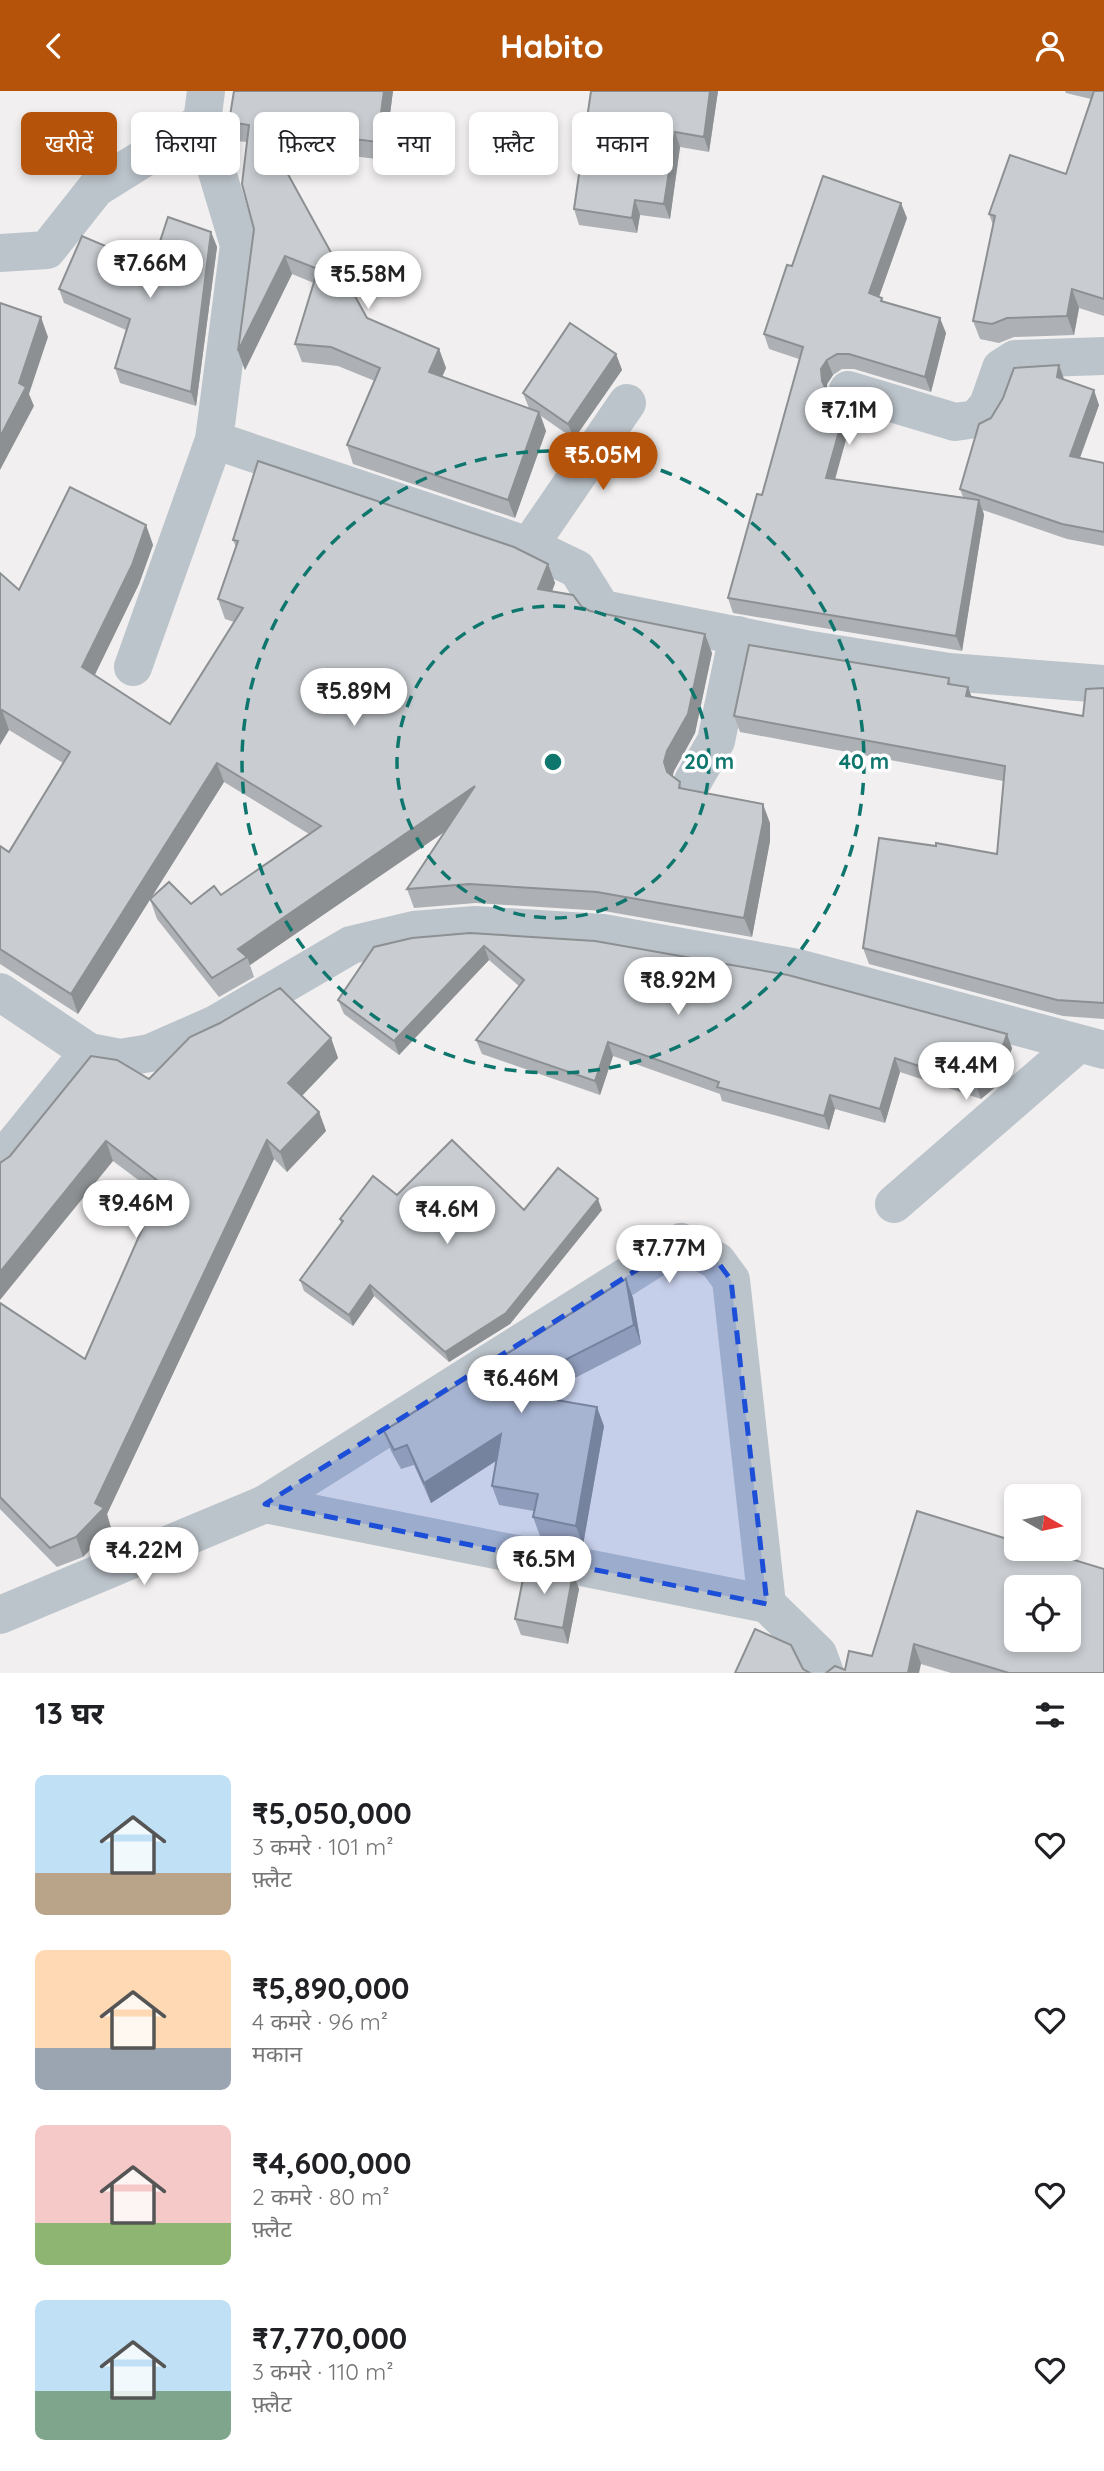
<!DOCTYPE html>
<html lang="hi">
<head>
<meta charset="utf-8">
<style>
  :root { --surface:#fff; --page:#f2f2f2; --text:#202124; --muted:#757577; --accent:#b45309 }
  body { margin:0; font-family:Quicksand,"Noto Sans Devanagari",sans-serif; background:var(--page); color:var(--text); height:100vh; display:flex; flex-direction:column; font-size:26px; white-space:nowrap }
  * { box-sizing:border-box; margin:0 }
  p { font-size:23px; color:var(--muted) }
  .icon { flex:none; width:38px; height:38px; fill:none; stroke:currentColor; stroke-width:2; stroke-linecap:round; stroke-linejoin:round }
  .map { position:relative; height:1582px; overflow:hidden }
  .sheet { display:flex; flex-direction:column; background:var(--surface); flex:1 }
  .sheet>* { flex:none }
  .top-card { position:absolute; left:21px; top:21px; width:700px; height:63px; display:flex; gap:14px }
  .needle { width:46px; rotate:99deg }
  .tools { position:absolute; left:1004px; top:1393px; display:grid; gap:14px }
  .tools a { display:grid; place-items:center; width:77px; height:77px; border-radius:10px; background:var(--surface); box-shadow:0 4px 10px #0003; font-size:35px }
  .price { position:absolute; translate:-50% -60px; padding:0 16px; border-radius:24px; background:#fff; color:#222; font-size:23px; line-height:46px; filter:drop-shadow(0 2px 4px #0008) }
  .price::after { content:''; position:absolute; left:50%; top:42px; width:21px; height:16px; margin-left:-10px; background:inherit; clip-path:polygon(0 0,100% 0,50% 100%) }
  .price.on { background:var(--accent); color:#fff }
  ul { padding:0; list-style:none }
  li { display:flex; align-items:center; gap:21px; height:175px; padding:0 35px }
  li span { display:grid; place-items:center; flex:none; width:196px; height:140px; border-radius:10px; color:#555 }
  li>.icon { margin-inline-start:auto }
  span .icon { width:84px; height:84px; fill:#fffc; stroke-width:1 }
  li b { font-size:30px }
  h2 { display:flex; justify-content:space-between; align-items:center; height:84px; padding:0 35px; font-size:30px }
  .pill { padding:0 24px; border-radius:10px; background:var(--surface); box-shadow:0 4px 10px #0003; font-size:24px; line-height:63px }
  .pill.on { background:var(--accent); color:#fff }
  header { display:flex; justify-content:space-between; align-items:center; height:91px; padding:0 35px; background:var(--accent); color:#fff; font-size:32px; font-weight:800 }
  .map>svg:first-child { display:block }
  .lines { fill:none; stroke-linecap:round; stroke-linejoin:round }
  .street { stroke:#bcc4cb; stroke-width:38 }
  .wall { fill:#adb0b4 }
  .shaded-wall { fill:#8d9092 }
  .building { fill:#c9cdd1; stroke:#8d9092; stroke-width:2; fill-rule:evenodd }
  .marked { fill:#1d4ed8; fill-opacity:0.2; stroke:#1d4ed8; stroke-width:5; stroke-dasharray:14 9; stroke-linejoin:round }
  .ring { fill:none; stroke:#0f766e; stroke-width:3.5; stroke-dasharray:12 9 }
  .centre { fill:#0f766e; stroke:#fff; stroke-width:3.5 }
  .ring-label { font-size:21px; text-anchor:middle; font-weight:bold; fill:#0f766e; stroke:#fff; stroke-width:7; stroke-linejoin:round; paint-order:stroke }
</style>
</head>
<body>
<header><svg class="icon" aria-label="back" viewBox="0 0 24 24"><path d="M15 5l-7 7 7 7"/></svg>Habito<svg class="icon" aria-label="person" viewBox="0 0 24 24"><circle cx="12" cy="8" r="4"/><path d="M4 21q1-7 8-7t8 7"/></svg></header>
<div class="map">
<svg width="1104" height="1582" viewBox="0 0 1104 1582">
  <rect width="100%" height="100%" fill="#f1efef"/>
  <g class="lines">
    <!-- street -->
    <g class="street">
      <polyline points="206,0 202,31 239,154 214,349 529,455 577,478 602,518 805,558 949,581 1104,593"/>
      <polyline points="0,162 47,159 96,97 202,31"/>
      <polyline points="848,299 955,331 976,328 988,314 1001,277 1015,268 1104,265"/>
      <polyline points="529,455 627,312"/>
      <polyline points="133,576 214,349"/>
      <polyline points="693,690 716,650 738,544"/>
      <polyline points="0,901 89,961"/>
      <polyline points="0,1071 89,961 120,967 150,962 216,933 351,854 414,839 475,834 603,842 798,877 1104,959"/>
      <polyline points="894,1113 1077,954"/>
      <polyline points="265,1413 767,1513"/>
      <polyline points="0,1524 265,1413 681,1151 717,1170 731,1189 767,1513 818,1563 825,1582"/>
    </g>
  </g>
  <!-- wall -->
  <g class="wall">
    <polygon points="393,0 384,69 273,55 367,227 439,258 446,277 442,286 529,317 523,302 616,263 622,279 574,348 541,325 546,340 515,427 353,373 347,354 375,290 338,275 302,271 295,253 314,192 292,183 245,279 238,260 254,138 247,51 236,50 229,31"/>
    <polygon points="591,0 718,0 709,61 680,56 670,128 640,124 637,142 579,134 574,118"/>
    <polygon points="1065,0 1104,0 1104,225 1079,217 1074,244 1014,246 999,252 980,248 973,230 993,134 989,123 1066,83 1091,8 1066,2"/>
    <polygon points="907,127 879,206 882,207 883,211 946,242 931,301 854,278 842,278 833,284 827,293 827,299 848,308 853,323 835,389 963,406 960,398 991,327 1064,289 1099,314 1080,367 1104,372 1104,455 1067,448 983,419 984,424 962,560 733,522 728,507 762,404 799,268 769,258 764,243 792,175"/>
    <polygon points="211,141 217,156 196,315 120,292 115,277 126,239 64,212 59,198 152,175"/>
    <polygon points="146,434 153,454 139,493 94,584 170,633 234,531 225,528 218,508 236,456 233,449 548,473 555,492 552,501 590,520 712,562 695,642 674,680 672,685 680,691 682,698 770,732 770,750 752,846 604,820 476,812 414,817 407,798 446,740 250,874 254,886 219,906 157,828 150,808 191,813 221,804 309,743 224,691 78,923 0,873 0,755 9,761 63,672 9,639 0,654 0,482 19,499"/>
    <polygon points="949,587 951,593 971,606 1083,625 1104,597 1104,928 1063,925 869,873 863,857 997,763 1003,690 740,641 734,625"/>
    <polygon points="470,842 1012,957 1000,992 981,1008 900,981 885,1032 835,1018 829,1039 722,1010 720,1003 613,965 600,1004 482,963 476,949 519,895 489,869 399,964 344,923 338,909"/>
    <polygon points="331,947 338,967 302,1005 319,1021 326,1040 287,1081 274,1068 107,1423 111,1437 83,1466 57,1476 0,1418 0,1212 85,1268 157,1103 113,1070 0,1072 149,988"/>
    <polygon points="397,1104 524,1119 602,1119 510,1233 449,1271 374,1205 353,1235 304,1200 300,1189 341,1132 340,1128"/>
    <polygon points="626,1188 633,1207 641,1253 538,1306 604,1335 583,1454 540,1445 533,1426 534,1420 499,1414 492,1395 496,1370 431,1412 414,1374 401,1378 391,1360 384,1340"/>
    <polygon points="917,1420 1104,1582 951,1582 921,1573 845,1579 872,1565"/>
    <polygon points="573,1482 579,1498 568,1553 521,1544 515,1528"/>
  </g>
  <!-- shaded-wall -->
  <g class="shaded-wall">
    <polygon points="384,0 393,0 384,69 377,51"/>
    <polygon points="710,0 718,0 709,61 704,46"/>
    <polygon points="675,41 680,56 670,128 664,113"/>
    <polygon points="635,109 640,124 637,142 632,127"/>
    <polygon points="901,112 907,127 875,217 869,202"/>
    <polygon points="211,141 217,156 196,315 191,301"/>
    <polygon points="285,165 292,183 245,279 238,260"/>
    <polygon points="1072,198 1079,217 1074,244 1067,225"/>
    <polygon points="41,226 48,246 29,303 34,315 0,379 0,346"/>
    <polygon points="940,227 946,242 931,301 925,286"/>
    <polygon points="439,258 446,277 436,300 429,281"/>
    <polygon points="616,263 622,279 574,348 568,333"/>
    <polygon points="827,269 833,284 827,293 827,305 822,290 821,278"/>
    <polygon points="1059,274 1064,288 1057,286"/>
    <polygon points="1094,299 1099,314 1075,380 1070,365"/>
    <polygon points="848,308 853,323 831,402 826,387"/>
    <polygon points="539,321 546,340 515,427 508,409"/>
    <polygon points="979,409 984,424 962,560 956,545"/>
    <polygon points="146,434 153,454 139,493 89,596 82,576"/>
    <polygon points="548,473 555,492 545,518 538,498"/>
    <polygon points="705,543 712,562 695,642 674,680 671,691 664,671 667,660"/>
    <polygon points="968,596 974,612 966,605"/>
    <polygon points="2,619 9,639 0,654 0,623"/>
    <polygon points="217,672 224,691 78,923 71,903"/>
    <polygon points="475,695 482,715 250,874 247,866 238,858"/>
    <polygon points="763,713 770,732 770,750 752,846 744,827"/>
    <polygon points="484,855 489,869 399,964 394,950"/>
    <polygon points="1007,943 1012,957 1000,992 981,1008 976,994"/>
    <polygon points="331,947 338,967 295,1012 288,992"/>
    <polygon points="608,951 613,965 600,1004 595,990"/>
    <polygon points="895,967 900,981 885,1032 880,1018"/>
    <polygon points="830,1004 835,1018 829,1039 824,1025"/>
    <polygon points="319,1021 326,1040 287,1081 280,1061"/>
    <polygon points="267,1049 274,1068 107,1423 111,1437 83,1466 76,1446 95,1412"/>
    <polygon points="106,1050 113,1070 0,1209 0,1181"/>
    <polygon points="598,1108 602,1119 510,1233 449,1271 445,1261"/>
    <polygon points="626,1188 633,1207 641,1253 634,1234"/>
    <polygon points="370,1194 374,1205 353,1235 349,1224"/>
    <polygon points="597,1316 604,1335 583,1454 576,1435"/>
    <polygon points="501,1343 508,1362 431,1412 424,1392"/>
    <polygon points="573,1482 579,1498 568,1553 563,1537"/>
    <polygon points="914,1553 921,1573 919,1582 908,1582"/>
  </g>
  <!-- building -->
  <g class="building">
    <polygon points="234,0 384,0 377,51 262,36 367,227 439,258 429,281 539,321 508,409 347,354 380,277 331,256 295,253 318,178 285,165 238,260 254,138 242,93 249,34 229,31"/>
    <polygon points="591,0 710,0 704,46 675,41 664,113 635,109 632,127 574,118"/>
    <polygon points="1094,0 1104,0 1104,208 1072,198 1067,225 1007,227 992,233 973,230 995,125 989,123 1010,64 1066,83"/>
    <polygon points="823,85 901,112 869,202 882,207 881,210 940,227 925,286 849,263 837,263 827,269 821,278 822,290 827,300 848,308 826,387 979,409 956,545 728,507 757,403 762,404 803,256 764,243 787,174 792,175"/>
    <polygon points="168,126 211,141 191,301 115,277 130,228 59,198 82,145 152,175"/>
    <polygon points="0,212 41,226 19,292 26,296 0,346"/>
    <polygon points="570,232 616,263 568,333 523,302"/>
    <polygon points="1059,274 1057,286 1094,299 1070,365 1104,372 1104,441 1062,433 960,398 979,333 991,327 1003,307 1014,277"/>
    <polygon points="258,370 514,456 548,473 538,498 573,504 582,516 590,520 705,543 688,623 667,660 664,671 667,681 680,691 679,697 763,713 763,731 744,827 597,801 469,793 407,798 475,695 238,858 247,866 212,887 150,808 169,791 191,813 214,795 221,804 321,735 217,672 71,903 0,858 0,755 9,761 70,661 2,619 0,623 0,482 19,499 70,396 146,434 132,474 82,576 170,633 243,517 218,508 238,450 233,449"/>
    <polygon points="749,554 949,587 948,593 968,596 966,605 1083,625 1086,598 1104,597 1104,912 1057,909 863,857 879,747 936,755 936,752 997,763 1005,675 734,625"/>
    <polygon points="470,842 595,850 788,884 1007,943 995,978 976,994 895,967 880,1018 830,1004 824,1025 717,996 719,991 608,951 595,990 476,949 524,889 484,855 394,950 338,909 374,856 412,847"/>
    <polygon points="280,897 331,947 288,992 319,1021 280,1061 267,1049 95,1412 104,1417 76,1446 50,1457 0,1406 0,1212 85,1268 162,1093 106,1050 0,1181 0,1072 10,1065 91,965 117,969 149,988 190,946 220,932"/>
    <polygon points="452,1049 524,1119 558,1077 598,1108 506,1222 445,1261 370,1194 349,1224 300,1189 343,1130 340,1128 373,1085 397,1104"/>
    <polygon points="626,1188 634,1234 504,1300 597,1316 576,1435 533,1426 538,1403 492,1395 501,1343 424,1392 407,1354 394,1359 384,1340"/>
    <path d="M917 1420 1017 1451V1458H1038L1104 1478V1582H1009L914 1553 908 1582H826L835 1575 845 1579 849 1560 872 1565ZM1017 1496H1069V1549H1017Z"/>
    <polygon points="526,1473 573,1482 563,1537 515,1528"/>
    <polygon points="755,1538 791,1554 803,1578 810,1582 735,1582"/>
  </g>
  <!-- marked area -->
  <path class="marked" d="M681 1151 717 1170 731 1189 767 1513 265 1413Z"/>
  <!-- distance rings -->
  <g class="ring">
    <circle cx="553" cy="671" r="156"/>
    <circle cx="553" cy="671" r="311"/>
  </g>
  <circle cx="553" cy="671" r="10" class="centre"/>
  <g class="ring-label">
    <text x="709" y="678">20 m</text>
    <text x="864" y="678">40 m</text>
  </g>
</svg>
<div class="tools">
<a><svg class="needle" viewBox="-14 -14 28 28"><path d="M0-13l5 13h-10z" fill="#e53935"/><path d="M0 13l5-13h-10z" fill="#757577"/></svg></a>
<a><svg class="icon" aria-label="locate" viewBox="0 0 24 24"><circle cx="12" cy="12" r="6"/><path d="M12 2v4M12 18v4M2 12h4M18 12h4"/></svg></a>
</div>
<b class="price" style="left:150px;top:209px">₹7.66M</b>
<b class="price" style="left:368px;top:220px">₹5.58M</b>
<b class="price" style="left:849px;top:356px">₹7.1M</b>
<b class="price on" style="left:603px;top:401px">₹5.05M</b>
<b class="price" style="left:354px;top:637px">₹5.89M</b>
<b class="price" style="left:678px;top:926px">₹8.92M</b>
<b class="price" style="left:966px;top:1011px">₹4.4M</b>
<b class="price" style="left:136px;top:1149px">₹9.46M</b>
<b class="price" style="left:447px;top:1155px">₹4.6M</b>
<b class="price" style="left:669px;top:1194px">₹7.77M</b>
<b class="price" style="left:521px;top:1324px">₹6.46M</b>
<b class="price" style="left:144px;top:1496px">₹4.22M</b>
<b class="price" style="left:544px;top:1505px">₹6.5M</b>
<div class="top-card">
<a class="pill on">खरीदें</a>
<a class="pill">किराया</a>
<a class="pill">फ़िल्टर</a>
<a class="pill">नया</a>
<a class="pill">फ़्लैट</a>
<a class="pill">मकान</a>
</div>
</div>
<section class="sheet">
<h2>13 घर<svg class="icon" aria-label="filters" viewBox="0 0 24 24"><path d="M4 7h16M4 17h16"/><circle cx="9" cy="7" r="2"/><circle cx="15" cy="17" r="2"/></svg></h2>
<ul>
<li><span style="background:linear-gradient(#bfe0f5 70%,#b9a48a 0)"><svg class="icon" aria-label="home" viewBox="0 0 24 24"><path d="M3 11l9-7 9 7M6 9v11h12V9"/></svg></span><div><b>₹5,050,000</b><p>3 कमरे · 101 m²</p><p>फ़्लैट</p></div><svg class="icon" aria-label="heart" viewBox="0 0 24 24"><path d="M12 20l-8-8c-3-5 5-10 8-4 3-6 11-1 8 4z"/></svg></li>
<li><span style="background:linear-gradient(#ffd9b3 70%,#9aa5b1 0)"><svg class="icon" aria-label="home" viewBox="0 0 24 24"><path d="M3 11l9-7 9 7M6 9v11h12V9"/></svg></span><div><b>₹5,890,000</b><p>4 कमरे · 96 m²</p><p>मकान</p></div><svg class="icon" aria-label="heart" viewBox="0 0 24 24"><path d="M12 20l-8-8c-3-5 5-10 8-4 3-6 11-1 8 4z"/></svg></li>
<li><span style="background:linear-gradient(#f6c9c9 70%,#8fb573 0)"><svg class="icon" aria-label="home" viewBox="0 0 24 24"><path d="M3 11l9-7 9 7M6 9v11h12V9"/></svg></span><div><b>₹4,600,000</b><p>2 कमरे · 80 m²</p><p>फ़्लैट</p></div><svg class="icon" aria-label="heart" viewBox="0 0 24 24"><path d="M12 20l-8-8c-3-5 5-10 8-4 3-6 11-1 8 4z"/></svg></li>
<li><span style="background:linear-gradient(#bfe0f5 65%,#7fa58c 0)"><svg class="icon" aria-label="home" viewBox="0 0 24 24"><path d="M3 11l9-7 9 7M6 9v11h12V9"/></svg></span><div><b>₹7,770,000</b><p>3 कमरे · 110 m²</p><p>फ़्लैट</p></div><svg class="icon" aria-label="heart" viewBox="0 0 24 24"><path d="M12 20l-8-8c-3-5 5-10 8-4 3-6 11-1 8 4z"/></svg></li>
</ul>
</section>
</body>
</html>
